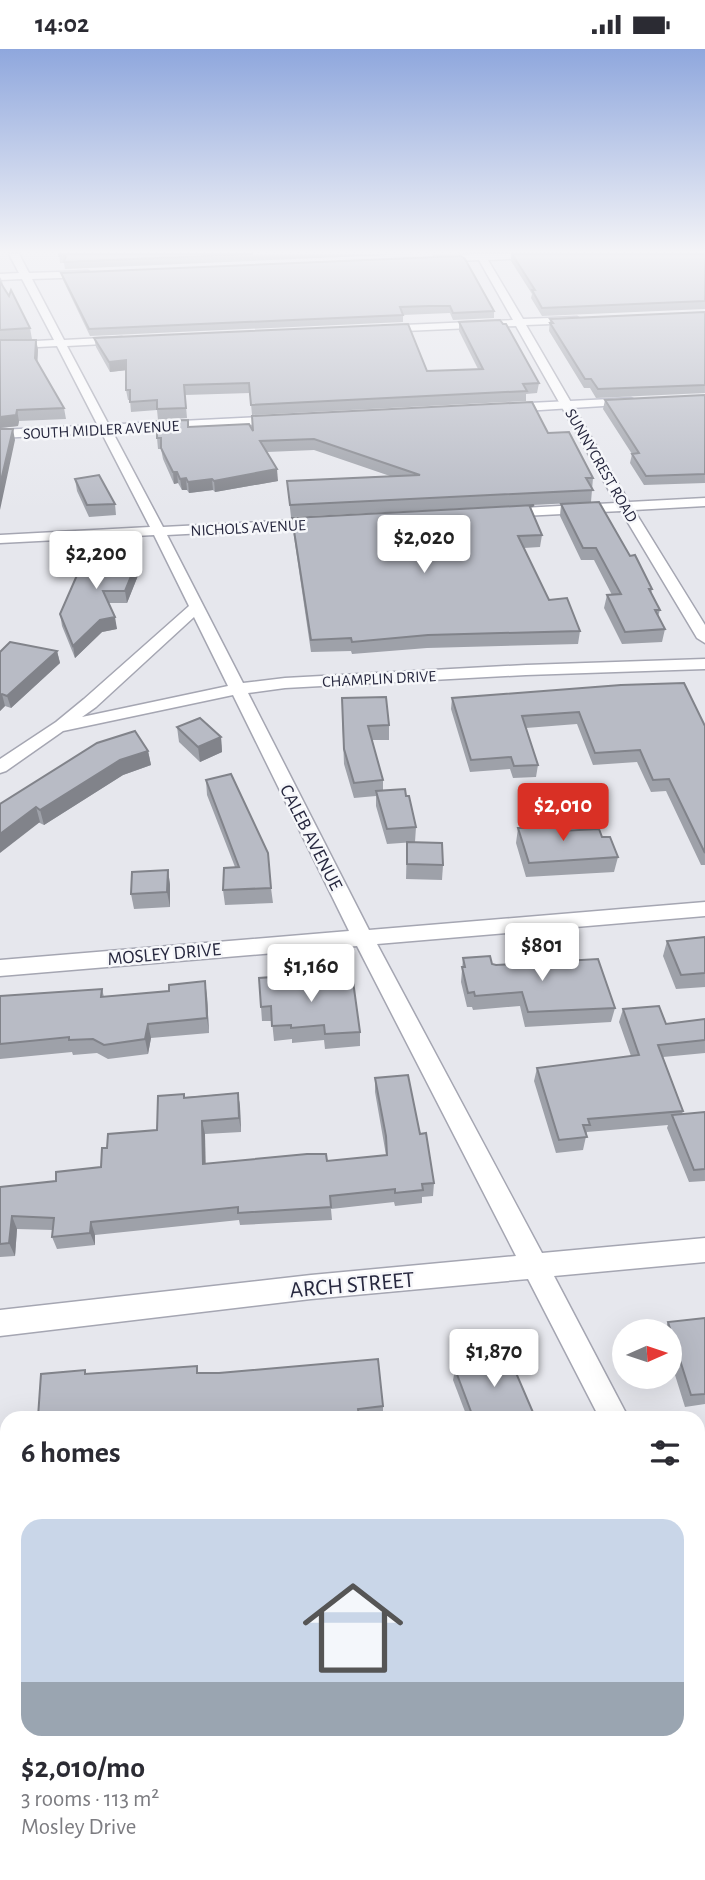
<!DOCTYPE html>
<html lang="en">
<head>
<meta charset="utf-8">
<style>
  :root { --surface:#fff; --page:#f2f2f3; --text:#2b2b33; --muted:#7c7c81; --accent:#d93025 }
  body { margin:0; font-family:"Alegreya Sans",sans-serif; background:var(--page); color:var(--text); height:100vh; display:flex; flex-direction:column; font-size:26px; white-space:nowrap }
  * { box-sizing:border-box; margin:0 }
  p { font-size:23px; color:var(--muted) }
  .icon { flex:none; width:38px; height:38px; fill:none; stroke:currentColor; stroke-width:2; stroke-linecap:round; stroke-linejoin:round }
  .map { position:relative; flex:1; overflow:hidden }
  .drawer { position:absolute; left:0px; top:1362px; width:705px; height:471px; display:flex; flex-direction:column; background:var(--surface); border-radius:21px 21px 0 0; box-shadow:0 7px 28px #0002 }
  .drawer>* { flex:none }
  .needle { width:46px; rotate:87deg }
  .fabs { position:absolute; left:612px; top:1270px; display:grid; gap:14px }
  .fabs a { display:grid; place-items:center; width:70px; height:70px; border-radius:50%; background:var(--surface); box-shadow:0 7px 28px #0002; font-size:35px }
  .price { position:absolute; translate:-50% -60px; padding:0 16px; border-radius:7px; background:#fff; color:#222; font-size:23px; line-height:46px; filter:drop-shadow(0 2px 4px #0008) }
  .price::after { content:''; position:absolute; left:50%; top:42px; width:21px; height:16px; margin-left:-10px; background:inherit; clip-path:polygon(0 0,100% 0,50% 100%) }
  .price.current { background:var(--accent); color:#fff }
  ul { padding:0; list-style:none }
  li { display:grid; align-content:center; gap:14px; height:371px; padding:0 21px }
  li span { display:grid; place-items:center; height:217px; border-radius:21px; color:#555 }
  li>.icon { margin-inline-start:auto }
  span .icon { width:126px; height:126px; fill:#fffc; stroke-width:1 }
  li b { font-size:30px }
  h2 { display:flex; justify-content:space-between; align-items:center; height:84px; padding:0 21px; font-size:30px }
  .status { display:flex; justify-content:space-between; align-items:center; height:49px; padding:0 35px; background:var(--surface); direction:ltr }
  .status svg { height:19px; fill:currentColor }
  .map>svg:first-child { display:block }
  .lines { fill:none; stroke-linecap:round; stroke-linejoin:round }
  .street-casing { stroke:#a5a6b2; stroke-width:3 }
  .secondary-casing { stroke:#a5a7b8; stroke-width:3 }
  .street { fill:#fff; fill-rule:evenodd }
  .secondary { fill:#fff; fill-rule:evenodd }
  .wall { fill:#9ea1a9 }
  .shaded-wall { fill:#81838a }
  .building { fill:#b8bbc5; stroke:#81838a; stroke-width:2 }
  .labels { text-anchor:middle; stroke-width:5; stroke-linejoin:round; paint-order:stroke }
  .far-street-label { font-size:16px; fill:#26273e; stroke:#f6f7fa }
  .street-label { font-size:19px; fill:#26273e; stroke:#f6f7fa }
  .near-street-label { font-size:23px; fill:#26273e; stroke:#f6f7fa }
</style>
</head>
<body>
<div class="status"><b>14:02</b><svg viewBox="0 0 49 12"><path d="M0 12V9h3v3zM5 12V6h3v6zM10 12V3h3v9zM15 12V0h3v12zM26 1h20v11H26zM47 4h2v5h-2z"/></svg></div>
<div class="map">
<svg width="705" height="1831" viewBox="0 0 705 1831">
  <rect width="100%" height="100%" fill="#e6e7ed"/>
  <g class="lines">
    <defs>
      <g id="street">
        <path d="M9 205H19L29 224 88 222 93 225 88 228 32 230 64 291 122 288 127 291 122 294 67 297 163 478 318 470 325 474 318 478 167 486 243 634 285 629 526 616 705 610V620L526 626 285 639 248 644 369 881 705 853V867L377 895 542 1204 705 1189V1213L554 1227 628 1368H599L528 1230 311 1250 0 1287V1261L311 1226 516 1207 357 897 0 927V911L349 882 233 646 63 682 6 722 0 724V710L56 673 84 650 189 557 154 486 0 494V486L150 478 57 297 0 300V294L54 291 22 230 0 231V225L19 224ZM194 568 228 637 82 668 96 658Z"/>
        <polygon points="475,205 556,205 551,208 488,211 523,270 577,268 582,271 577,274 526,276 629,453 705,449 705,457 634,461 705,576 705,594 697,589 621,462 504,468 497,464 504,460 616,454 516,277 382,283 377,280 382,277 513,271 479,211 435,213 430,210 435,207"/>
        <polygon points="698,1512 705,1514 705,1556 698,1553"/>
        <polygon points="705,1766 705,1802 698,1803 698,1767"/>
        <polygon points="401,1825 470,1825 468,1831 399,1831"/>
      </g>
      <g id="secondary">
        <polygon points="631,349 635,351 635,355 509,363 503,359 509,355"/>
        <polygon points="281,367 287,371 285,374 0,389 0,381"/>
      </g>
    </defs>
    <!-- street casing -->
    <use href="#street" class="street-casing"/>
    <!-- secondary casing -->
    <use href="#secondary" class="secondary-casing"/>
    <!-- street -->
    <use href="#street" class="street"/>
    <!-- secondary -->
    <use href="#secondary" class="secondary"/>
  </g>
  <!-- wall -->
  <g class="wall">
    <polygon points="59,205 412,205 65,220 64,214 60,214"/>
    <polygon points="511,205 705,205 705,260 542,267 531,249 532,245 511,212"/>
    <polygon points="461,207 494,262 494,269 453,271 450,264 403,266 403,273 90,287 63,231 61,224"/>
    <polygon points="0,228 2,232 4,239 30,279 32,290 1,291 36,291 38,301 37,313 64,359 66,370 19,372 18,377 0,379"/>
    <polygon points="705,263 705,344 596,349 590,339 584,339 549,282 550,270"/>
    <polygon points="459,273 539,334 537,344 526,345 526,352 252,366 250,344 185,346 187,369 158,371 157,361 131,363 130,351 128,351 126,341 126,321 110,323 96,298 94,289 427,322 478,320 459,282"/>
    <polygon points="705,346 705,434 644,436 630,414 632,405 603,360 605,351"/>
    <polygon points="188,378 253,381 548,384 593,429 591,453 291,468 287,432 390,427 314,401 267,403 278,432 215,443 213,441 189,444 187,441 182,441 178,434 174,435 163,410 161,400 158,400 157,389"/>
    <polygon points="75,430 115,455 116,466 89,468 77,442"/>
    <polygon points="561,455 630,507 652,540 651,544 660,561 658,567 665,580 662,593 622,595 604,559 607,546 612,546 594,511 581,511 560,467"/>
    <polygon points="533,464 542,486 540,498 524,499 549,551 580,582 578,595 427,599 352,605 351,602 311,603 293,481 292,469"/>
    <polygon points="139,508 141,519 127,554 109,554 117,580 102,583 75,609 62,577 60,565"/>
    <polygon points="57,602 60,614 11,659 5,657 0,662 0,603"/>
    <polygon points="452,649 705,677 705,816 701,816 666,742 651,743 637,713 593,716 577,675 526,679 538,716 536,728 513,729 510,720 470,723 451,660"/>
    <polygon points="342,664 389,676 389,691 372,691 383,731 383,741 416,778 415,793 387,795 376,757 376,747 354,749 344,715"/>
    <polygon points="177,678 221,688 222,703 200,713 179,693"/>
    <polygon points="148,702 151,716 123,726 44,776 0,755"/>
    <polygon points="206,731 271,839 273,854 225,856 223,841 235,818 207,746"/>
    <polygon points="522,770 553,777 559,782 602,788 618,808 614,823 526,828 516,794 518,779 521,779"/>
    <polygon points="407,793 443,816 442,831 406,830"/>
    <polygon points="168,821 170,836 170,858 134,860 131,845"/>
    <polygon points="705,888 705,938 676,940 663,907 667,892"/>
    <polygon points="463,909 492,915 615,959 611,973 525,978 520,957 473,961 472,958 467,958 461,933"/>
    <polygon points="259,929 299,932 360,983 360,997 325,1000 324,991 292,994 292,990 274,992 272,972 262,972"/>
    <polygon points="102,940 104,948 207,947 209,984 151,989 148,1005 108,1010 97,1004 73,1006 72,1003 0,1010 0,947"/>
    <polygon points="623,960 666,975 705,970 705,1004 663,1008 683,1062 682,1065 705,1063 705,1132 689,1133 667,1079 668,1076 587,1083 583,1101 556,1104 534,1032 537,1019 631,1007 619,973"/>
    <polygon points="375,1029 420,1085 434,1134 433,1147 422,1148 422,1154 395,1157 394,1153 331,1160 332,1171 240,1176 239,1171 95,1186 95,1196 57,1200 52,1188 53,1181 17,1180 15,1207 0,1208 0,1138 56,1132 101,1118 107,1099 157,1081 184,1045 184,1048 238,1044 240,1058 241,1083 205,1085 205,1115 327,1112 386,1106 375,1043"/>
    <polygon points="705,1269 705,1355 685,1358 670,1310 670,1283 664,1283 668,1273"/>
    <polygon points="455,1320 535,1368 467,1368 453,1331"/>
    <polygon points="199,1324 383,1357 383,1368 38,1368 87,1325"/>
  </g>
  <!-- shaded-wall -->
  <g class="shaded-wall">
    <polygon points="36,291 38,301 37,319 35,309"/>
    <polygon points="126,311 128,321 110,323 109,313"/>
    <polygon points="17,361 19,372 18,377 0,379 0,368"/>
    <polygon points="13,380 15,391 0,461 0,436"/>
    <polygon points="277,420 278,432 215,443 214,432"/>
    <polygon points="173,423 177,423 178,434 174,435"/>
    <polygon points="186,429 187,441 182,441 180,430"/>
    <polygon points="212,430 213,441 189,444 188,433"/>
    <polygon points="139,508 141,519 127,554 125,542"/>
    <polygon points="115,568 117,580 102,583 75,609 73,597 100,571"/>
    <polygon points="57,602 60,614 11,659 7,647"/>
    <polygon points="2,645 5,657 0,662 0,646"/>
    <polygon points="221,688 222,703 200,713 198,698"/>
    <polygon points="148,702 151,716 123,726 44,776 40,761 120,711"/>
    <polygon points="36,758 40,773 0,804 0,785"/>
    <polygon points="168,821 170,836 170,858 167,843"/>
    <polygon points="205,932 207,947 209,984 207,969"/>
    <polygon points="148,975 151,989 148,1005 145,990"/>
    <polygon points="238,1044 240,1058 241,1083 239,1069"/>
    <polygon points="202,1072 205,1085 206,1128 203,1115"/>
    <polygon points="12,1167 17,1180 15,1207 9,1194"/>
    <polygon points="91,1173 95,1186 95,1196 90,1184"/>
    <polygon points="0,1662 5,1666 7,1680 7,1733 0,1736"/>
  </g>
  <!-- building -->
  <g class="building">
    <polygon points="59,205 253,205 64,213 66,207 59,207"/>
    <polygon points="512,205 705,205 705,252 542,259 532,241 535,241"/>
    <polygon points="461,207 465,210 494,262 453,264 450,257 429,257 400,258 403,266 89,280 61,224"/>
    <polygon points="0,233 9,247 11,241 30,279 0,281"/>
    <polygon points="705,263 705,336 598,340 591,330 585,330 550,274 553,274 550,270"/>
    <polygon points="500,271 503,275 506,275 539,334 523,335 527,342 251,356 249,334 184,336 186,359 157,360 157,351 130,353 130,341 126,341 126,311 109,313 94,289 408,275 427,322 483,320 459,273"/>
    <polygon points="0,291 36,291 35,309 64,359 17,361 16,366 0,368"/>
    <polygon points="705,346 705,425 646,427 632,405 639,404 605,351"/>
    <polygon points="532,353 548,384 569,383 593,429 586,429 593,441 290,456 287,432 420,426 314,390 260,392 277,420 214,432 212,430 188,433 186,429 180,430 177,423 173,423 161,399 161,389 157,389 157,372 188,371 188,378 249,375 253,382 252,367"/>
    <polygon points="0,380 13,380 0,436"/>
    <polygon points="99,426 115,455 87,456 75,430"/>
    <polygon points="599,453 630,507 635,506 652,540 649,540 660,561 655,561 665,580 625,583 607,546 621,545 596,499 583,499 561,455"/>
    <polygon points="534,456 530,458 542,486 518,487 549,551 567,549 580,582 428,586 352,593 351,589 311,591 292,469"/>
    <polygon points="116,498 139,508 125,542 103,542 115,568 100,571 73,597 60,565 81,517"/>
    <polygon points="10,593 57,602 7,647 2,645 0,646 0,603"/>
    <polygon points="684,634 705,677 705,804 669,730 653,731 640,701 595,704 579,663 522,667 538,716 514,717 511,708 471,711 452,649 621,636"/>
    <polygon points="386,648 389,676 368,677 383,731 354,734 344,700 342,649"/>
    <polygon points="200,669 221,688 198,698 177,678"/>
    <polygon points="135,682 148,702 120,711 40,761 36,758 0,785 0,755 97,694"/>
    <polygon points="231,725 268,804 271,839 223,841 224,819 239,818 206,731"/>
    <polygon points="405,740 406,747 409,747 416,778 387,780 376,742"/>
    <polygon points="551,768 553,777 557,776 559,782 599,780 602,788 610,788 618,808 529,814 518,779 525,779 522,770"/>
    <polygon points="407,793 442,794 443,816 407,815"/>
    <polygon points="168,821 167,843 131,845 132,823"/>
    <polygon points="705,888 705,924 681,926 667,892"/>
    <polygon points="490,907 492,915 496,916 598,910 615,959 528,963 522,943 475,947 474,943 468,944 462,918 465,918 463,909"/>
    <polygon points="299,926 299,932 303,932 304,936 353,932 360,983 325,985 324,976 291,979 291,976 272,977 271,957 261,958 259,929"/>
    <polygon points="205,932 207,969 148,975 145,990 104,996 93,990 69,991 69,988 0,995 0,947 102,940 101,948 169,942 169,936"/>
    <polygon points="659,957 666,975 705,970 705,991 658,996 683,1062 588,1070 590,1076 583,1076 587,1088 559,1091 537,1019 639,1006 623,960"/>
    <polygon points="408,1026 420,1085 426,1084 434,1134 422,1135 423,1141 395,1144 395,1140 330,1147 331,1158 238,1164 238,1158 91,1173 90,1184 52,1188 54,1169 12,1167 9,1194 0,1195 0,1138 56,1132 56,1123 101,1118 102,1099 107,1099 108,1085 157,1081 158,1047 184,1045 184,1049 238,1044 239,1069 202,1072 203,1115 307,1105 326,1105 327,1112 387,1106 386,1087 375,1029"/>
    <polygon points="705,1063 705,1120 694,1121 672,1066"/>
    <polygon points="705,1269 705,1345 691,1346 668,1273"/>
    <polygon points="507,1303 535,1368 473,1368 455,1320"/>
    <polygon points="378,1310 383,1357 358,1360 359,1368 38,1368 41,1325 85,1321 85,1325 197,1317 197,1324 219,1324"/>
    <polygon points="0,1682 6,1725 0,1727"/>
  </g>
  <!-- sky -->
  <linearGradient id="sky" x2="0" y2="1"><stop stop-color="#8fa7dd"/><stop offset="0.44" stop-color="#f4f4f7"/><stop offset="1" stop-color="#f4f4f7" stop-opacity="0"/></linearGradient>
  <rect width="705" height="461" fill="url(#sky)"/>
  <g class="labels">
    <!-- far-street labels -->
    <g class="far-street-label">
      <text transform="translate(101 380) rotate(-3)" y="6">SOUTH MIDLER AVENUE</text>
      <text transform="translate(602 416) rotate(60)" y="6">SUNNYCREST ROAD</text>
      <text transform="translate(248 478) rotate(-3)" y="6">NICHOLS AVENUE</text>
      <text transform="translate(379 629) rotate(-3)" y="6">CHAMPLIN DRIVE</text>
    </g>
    <!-- street labels -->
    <g class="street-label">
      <text transform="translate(312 788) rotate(63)" y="7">CALEB AVENUE</text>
      <text transform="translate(164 904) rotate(-5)" y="7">MOSLEY DRIVE</text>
    </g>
    <!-- near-street labels -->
    <g class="near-street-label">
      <text transform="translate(352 1235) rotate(-5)" y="8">ARCH STREET</text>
    </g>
  </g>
</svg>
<div class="fabs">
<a><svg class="needle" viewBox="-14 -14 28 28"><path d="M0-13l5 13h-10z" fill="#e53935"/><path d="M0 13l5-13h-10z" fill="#7c7c81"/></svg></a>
</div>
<b class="price" style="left:424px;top:526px">$2,020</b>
<b class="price" style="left:96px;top:542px">$2,200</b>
<b class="price current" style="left:563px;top:794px">$2,010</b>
<b class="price" style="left:542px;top:934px">$801</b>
<b class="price" style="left:311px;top:955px">$1,160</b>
<b class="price" style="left:494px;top:1340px">$1,870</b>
<section class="drawer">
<h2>6 homes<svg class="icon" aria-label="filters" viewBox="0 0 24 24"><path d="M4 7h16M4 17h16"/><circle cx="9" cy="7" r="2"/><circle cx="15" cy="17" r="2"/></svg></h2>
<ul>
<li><span style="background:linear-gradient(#c9d6e8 75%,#9aa5b1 0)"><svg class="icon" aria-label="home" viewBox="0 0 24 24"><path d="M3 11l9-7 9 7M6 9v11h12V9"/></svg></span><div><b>$2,010/mo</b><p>3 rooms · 113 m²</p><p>Mosley Drive</p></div></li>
</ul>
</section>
</div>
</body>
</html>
